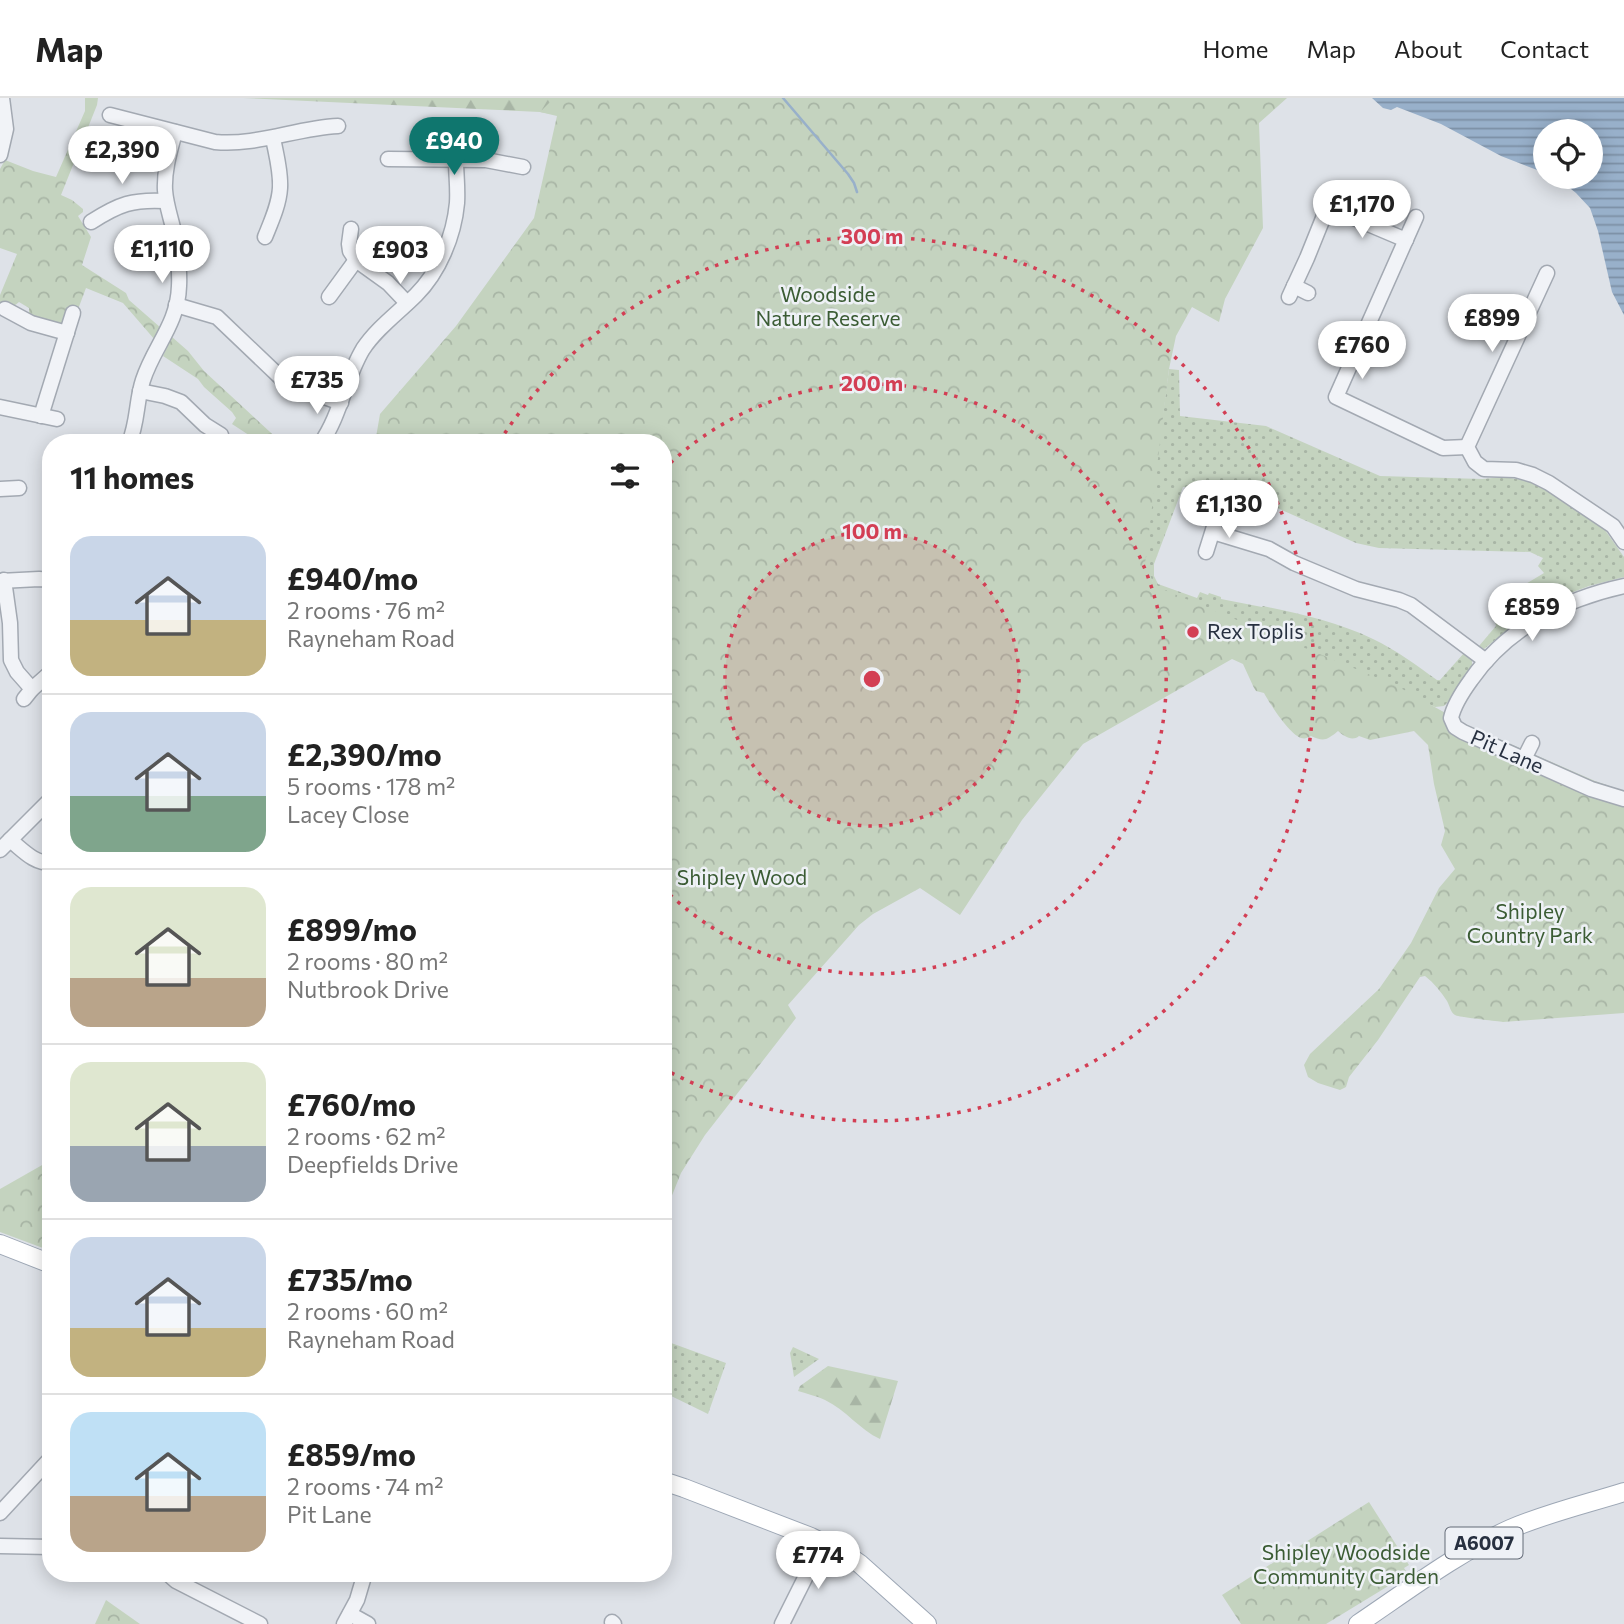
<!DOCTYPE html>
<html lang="en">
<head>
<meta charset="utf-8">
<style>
  :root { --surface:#fff; --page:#f6f6f6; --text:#222; --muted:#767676; --line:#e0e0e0; --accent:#0f766e }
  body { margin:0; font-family:Commissioner,sans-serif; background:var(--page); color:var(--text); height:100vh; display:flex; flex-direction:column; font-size:26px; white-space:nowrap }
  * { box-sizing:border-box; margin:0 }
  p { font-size:23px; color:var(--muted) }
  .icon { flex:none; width:38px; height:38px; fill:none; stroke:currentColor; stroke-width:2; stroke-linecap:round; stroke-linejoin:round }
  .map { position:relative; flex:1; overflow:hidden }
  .side { position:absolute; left:42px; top:336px; width:630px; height:1148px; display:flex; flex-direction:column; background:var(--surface); border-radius:28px; box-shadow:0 4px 18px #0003 }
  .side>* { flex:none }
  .tools { position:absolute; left:1533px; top:21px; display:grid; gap:14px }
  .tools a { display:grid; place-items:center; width:70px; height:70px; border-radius:50%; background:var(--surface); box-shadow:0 4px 18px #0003; font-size:35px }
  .price { position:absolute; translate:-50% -60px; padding:0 16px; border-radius:24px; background:#fff; color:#222; font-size:23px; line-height:46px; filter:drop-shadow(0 2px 4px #0008) }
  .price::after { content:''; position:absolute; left:50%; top:42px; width:21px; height:16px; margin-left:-10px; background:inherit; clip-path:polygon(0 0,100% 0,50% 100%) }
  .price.selected { background:var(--accent); color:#fff }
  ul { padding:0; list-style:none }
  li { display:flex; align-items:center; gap:21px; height:175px; padding:0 28px }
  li+li { border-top:2px solid var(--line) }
  li span { display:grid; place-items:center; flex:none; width:196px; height:140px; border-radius:21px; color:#555 }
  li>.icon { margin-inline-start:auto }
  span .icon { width:84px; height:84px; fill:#fffc; stroke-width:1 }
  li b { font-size:30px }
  h2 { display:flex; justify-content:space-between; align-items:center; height:84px; padding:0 28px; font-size:30px }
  header { display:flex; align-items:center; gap:42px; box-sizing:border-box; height:98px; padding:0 35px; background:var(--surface); border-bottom:2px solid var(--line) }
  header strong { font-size:33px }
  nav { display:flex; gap:38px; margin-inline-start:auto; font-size:24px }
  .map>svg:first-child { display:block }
  .grass { fill:url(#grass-dots) }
  .forest { fill:url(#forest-firs) }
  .park { fill:url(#park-crowns) }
  .water { fill:url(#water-rules) }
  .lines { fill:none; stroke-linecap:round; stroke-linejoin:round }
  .stream { stroke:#98b0ca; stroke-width:2.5 }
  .minor-casing { stroke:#a3a9b2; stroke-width:17 }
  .major-casing { stroke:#9da7b5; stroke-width:20 }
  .minor { stroke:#f1f3f7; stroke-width:14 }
  .major { stroke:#fff; stroke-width:18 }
  .ring { fill:none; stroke:#d33e54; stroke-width:3.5; stroke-dasharray:3.5 7 }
  .poi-dot { fill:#d33e54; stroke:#eef1f6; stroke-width:2.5 }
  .labels { text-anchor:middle; stroke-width:5; stroke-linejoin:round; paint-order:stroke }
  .shield { fill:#eef1f6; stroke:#636a77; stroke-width:2 }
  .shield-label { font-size:19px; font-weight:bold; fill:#273040 }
  .park-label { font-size:21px; fill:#3b5c34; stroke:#eef1f6 }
  .poi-label { font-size:21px; fill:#273040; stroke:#eef1f6; text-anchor:start }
  .street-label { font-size:21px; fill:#273040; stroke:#eef1f6 }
  .centre { fill:#d33e54; stroke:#eef1f6; stroke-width:3.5 }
  .ring-label { font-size:21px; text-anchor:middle; font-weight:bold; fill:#d33e54; stroke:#eef1f6; stroke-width:5; stroke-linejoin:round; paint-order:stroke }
</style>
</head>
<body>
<header>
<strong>Map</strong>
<nav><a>Home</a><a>Map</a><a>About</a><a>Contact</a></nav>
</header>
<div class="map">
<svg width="1624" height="1526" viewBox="0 0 1624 1526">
  <defs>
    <pattern id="grass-dots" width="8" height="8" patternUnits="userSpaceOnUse" patternTransform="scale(1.75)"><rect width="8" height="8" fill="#c4d3bf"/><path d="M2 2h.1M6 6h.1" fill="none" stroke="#a8b5a5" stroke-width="1.8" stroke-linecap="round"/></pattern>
    <pattern id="forest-firs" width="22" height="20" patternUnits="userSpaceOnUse" patternTransform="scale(1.75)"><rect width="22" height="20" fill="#c4d3bf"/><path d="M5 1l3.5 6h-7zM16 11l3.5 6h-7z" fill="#a8b5a5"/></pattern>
    <pattern id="park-crowns" width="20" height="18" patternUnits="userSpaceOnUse" patternTransform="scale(1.75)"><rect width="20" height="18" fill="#c4d3bf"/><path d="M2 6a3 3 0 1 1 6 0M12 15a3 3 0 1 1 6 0" fill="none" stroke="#a8b5a5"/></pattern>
    <pattern id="water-rules" width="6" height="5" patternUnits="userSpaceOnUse" patternTransform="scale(1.75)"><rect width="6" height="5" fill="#98b0ca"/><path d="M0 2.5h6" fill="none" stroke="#7c90a5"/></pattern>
  </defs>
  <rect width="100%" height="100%" fill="#dee2e8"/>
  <!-- grass -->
  <g class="grass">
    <path d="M1169 271 1179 272 1180 318 1266 328 1380 378 1482 381 1504 379 1529 383 1545 391 1605 432 1624 459V479L1589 488 1555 501 1517 524 1484 551 1479 548 1496 528 1495 523 1491 520 1498 517 1519 490 1544 475 1538 468 1543 460 1530 454 1379 450 1356 445 1248 397 1183 389 1154 466V478L1158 486 1197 500 1200 494 1208 497 1209 495 1221 499V501L1262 509 1263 508C1300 516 1338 524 1373 541 1396 552 1416 567 1437 582H1440L1464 555 1472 562V567L1448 604 1444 608 1435 609 1156 490 1143 465Z"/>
    <polygon points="663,1242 726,1265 708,1316 663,1294"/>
    <polygon points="793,1249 819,1261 794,1279 790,1255"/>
  </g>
  <!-- forest -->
  <g class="forest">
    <polygon points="243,0 554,0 557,17 540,14"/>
    <path d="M828 1268 898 1283 880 1341C860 1332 846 1312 825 1302 817 1298 807 1296 798 1293L800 1288Z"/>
  </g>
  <!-- park -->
  <g class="park">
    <path d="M85 0H98L97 7 61 97 72 102 83 111V114L78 118 91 139 82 167 126 195 129 202 161 230 155 242 123 205 86 190 77 214 60 228 32 221 29 216V210L19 204C13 210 7 209 0 206V197L17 156 0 150V71L5 62 33 73 56 79 85 13Z"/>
    <path d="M554 0H1287L1259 25 1263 130 1225 201 1219 224 1192 209 1176 238 1169 271 1145 466 1153 484 1162 491 1397 588 1467 627 1595 683 1624 693V915L1503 924C1497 923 1457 919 1455 917 1450 914 1450 908 1447 903 1441 894 1434 885 1425 878L1420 879 1378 942 1349 979 1346 989 1340 992 1318 985 1308 979 1304 967 1310 956 1379 891 1411 845 1439 790 1455 771 1441 747 1445 733 1434 686 1428 647 1414 633 1370 642 1359 638C1352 644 1344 638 1338 633 1327 642 1324 644 1311 638 1306 640 1306 641 1301 640 1289 636 1270 606 1264 595L1256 593 1254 590 1243 566 1232 561 1083 646 1022 722 960 817 920 790 873 816 859 827 788 907 796 920 705 1037 681 1075 663 1120V345H375L380 316 456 228 534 120 557 18 540 14Z"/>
    <polygon points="172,239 188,253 204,273 282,345 261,345 232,326 236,320 232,314 204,289 198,281 163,258"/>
    <polygon points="51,1062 51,1153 0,1134 0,1091"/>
    <polygon points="1369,1404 1409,1467 1404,1470 1408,1476 1326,1526 1241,1526 1222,1497"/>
    <polygon points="106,1502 140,1526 95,1526"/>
  </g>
  <!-- water -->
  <polygon class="water" points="1372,0 1624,0 1624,217 1612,194 1598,133 1590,110 1576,95 1556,79 1591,79 1591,33 1545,33 1545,75 1501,58 1441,26 1397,9 1391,12 1383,10"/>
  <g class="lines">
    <!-- stream -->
    <polyline class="stream" points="783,0 848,76 854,85 857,94"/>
    <defs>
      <g id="minor">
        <path d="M110 17 215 44C257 48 296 30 338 28"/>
        <polyline points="0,57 6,31 2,0"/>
        <polyline points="388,61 486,62 523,69"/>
        <polyline points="1328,109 1406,142"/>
        <polyline points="1416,119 1336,299 1443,350 1467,349"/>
        <path d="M91 124C119 106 133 101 166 103"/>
        <polyline points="351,131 349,146 350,153 356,162 388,185 407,205"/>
        <path d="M265 139C271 124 279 107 280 90 281 73 276 56 273 40"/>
        <polyline points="1547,175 1467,349 1475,364 1484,371 1516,372 1533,377 1549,385 1613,428 1624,444"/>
        <polyline points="1294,188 1308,195"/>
        <polyline points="329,199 356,162"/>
        <polyline points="1289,199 1307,160 1334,93"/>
        <polyline points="176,207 217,219 281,280 299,290 341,305"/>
        <polyline points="5,211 31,225 67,235"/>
        <polyline points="140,293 165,298 181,304 205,327 221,337"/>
        <polyline points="0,309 57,321"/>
        <polyline points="41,318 73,215"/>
        <path d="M129 345C138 324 136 303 143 282 154 248 178 226 179 188 180 170 177 151 174 134 171 120 166 107 165 92 164 72 170 53 175 34"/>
        <path d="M321 345C341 316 345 281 363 251 377 230 398 215 416 197 439 174 454 138 457 105 458 90 456 76 456 62"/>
        <polyline points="0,391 19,390"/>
        <polyline points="1213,434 1269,451 1294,465 1356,491 1399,502 1411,507 1486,563"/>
        <polyline points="1206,454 1217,419"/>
        <polyline points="4,482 10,525 11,562 17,574 32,591"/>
        <polyline points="0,483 39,481 51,482"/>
        <path d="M1624 488C1564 501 1507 530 1471 582 1463 593 1454 606 1451 620L1455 629 1463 634 1591 691 1624 701"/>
        <polyline points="24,601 32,591 50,575"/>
        <polyline points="1524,661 1532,645"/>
        <path d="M10 742C23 752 33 765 51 765"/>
        <polyline points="0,752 51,701"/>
        <polyline points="0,1415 51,1360"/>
        <polyline points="0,1448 51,1449"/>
        <polyline points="167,1475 176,1483 260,1526"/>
        <polyline points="350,1516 368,1526"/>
        <polyline points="612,1524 614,1526"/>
        <polyline points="344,1526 357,1502 365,1475"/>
        <polyline points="782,1526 823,1444"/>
      </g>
      <g id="major">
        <polyline points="0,1146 51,1166"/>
        <polyline points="663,1383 684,1390 811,1439 844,1455 860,1466 927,1526"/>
        <path d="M1358 1526C1407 1493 1457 1455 1510 1431 1547 1415 1586 1406 1624 1394"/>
      </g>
    </defs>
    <!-- minor casing -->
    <use href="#minor" class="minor-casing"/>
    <!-- major casing -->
    <use href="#major" class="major-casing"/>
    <!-- minor -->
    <use href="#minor" class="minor"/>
    <!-- major -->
    <use href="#major" class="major"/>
  </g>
  <!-- distance rings -->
  <circle cx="872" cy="581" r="147" fill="#d33e54" fill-opacity=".12"/>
  <g class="ring">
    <circle cx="872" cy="581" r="147"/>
    <path d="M663 372A295 295 0 1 1 663 790"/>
    <path d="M499 344A442 442 0 1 1 664 971"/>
  </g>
  <!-- markers -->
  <circle class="poi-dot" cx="1193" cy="534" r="7"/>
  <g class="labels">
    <!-- shield labels -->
    <rect class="shield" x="1445.5" y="1429.5" width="77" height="31" rx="5"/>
    <g class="shield-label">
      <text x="1484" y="1452">A6007</text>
    </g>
    <!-- park labels -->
    <g class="park-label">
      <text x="828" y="204">Woodside<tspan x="828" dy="24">Nature Reserve</tspan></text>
      <text x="742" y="787">Shipley Wood</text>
      <text x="1530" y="821">Shipley<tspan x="1530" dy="24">Country Park</tspan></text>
      <text x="1346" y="1462">Shipley Woodside<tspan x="1346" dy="24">Community Garden</tspan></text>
    </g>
    <!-- poi labels -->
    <g class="poi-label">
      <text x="1207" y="541">Rex Toplis</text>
    </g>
    <!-- street labels -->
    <g class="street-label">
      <text transform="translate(1507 654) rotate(24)" y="7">Pit Lane</text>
    </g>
  </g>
  <circle cx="872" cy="581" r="10" class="centre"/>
  <g class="ring-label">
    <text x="872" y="146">300 m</text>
    <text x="872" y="293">200 m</text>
    <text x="872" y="441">100 m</text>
  </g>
</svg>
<div class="tools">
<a><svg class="icon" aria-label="locate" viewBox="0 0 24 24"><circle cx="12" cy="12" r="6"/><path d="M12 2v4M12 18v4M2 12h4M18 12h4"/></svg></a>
</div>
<b class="price selected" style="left:454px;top:79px">£940</b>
<b class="price" style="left:122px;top:88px">£2,390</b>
<b class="price" style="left:1362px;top:142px">£1,170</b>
<b class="price" style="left:162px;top:187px">£1,110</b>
<b class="price" style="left:400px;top:188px">£903</b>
<b class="price" style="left:1492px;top:256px">£899</b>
<b class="price" style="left:1362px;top:283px">£760</b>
<b class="price" style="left:317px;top:318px">£735</b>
<b class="price" style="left:1229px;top:442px">£1,130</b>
<b class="price" style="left:1532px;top:545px">£859</b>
<b class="price" style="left:818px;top:1493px">£774</b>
<section class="side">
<h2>11 homes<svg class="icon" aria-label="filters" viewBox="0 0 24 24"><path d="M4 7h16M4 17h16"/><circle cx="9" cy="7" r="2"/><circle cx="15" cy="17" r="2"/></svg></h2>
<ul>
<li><span style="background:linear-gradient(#c9d6e8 60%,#c2b280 0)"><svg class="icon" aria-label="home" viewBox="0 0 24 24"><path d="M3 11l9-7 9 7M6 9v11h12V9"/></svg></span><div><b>£940/mo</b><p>2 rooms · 76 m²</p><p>Rayneham Road</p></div></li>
<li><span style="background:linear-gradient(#c9d6e8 60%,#7fa58c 0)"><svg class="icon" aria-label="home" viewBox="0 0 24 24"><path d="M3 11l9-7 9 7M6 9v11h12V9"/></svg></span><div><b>£2,390/mo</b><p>5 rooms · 178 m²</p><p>Lacey Close</p></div></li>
<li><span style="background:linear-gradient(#dfe7d0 65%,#b9a48a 0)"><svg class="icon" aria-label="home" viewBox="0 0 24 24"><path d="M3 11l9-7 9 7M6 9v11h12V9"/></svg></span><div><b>£899/mo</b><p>2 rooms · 80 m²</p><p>Nutbrook Drive</p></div></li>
<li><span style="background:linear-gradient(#dfe7d0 60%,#9aa5b1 0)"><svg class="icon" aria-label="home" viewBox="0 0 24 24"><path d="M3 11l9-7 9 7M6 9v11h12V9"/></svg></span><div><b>£760/mo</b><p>2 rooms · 62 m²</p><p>Deepfields Drive</p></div></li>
<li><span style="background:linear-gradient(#c9d6e8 65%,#c2b280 0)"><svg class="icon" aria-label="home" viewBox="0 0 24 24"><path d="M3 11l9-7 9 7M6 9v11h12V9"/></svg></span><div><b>£735/mo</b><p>2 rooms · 60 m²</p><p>Rayneham Road</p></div></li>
<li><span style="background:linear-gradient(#bfe0f5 60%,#b9a48a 0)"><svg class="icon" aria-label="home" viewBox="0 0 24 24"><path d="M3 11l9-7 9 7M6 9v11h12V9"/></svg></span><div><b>£859/mo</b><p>2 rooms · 74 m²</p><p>Pit Lane</p></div></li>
</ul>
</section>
</div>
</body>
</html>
